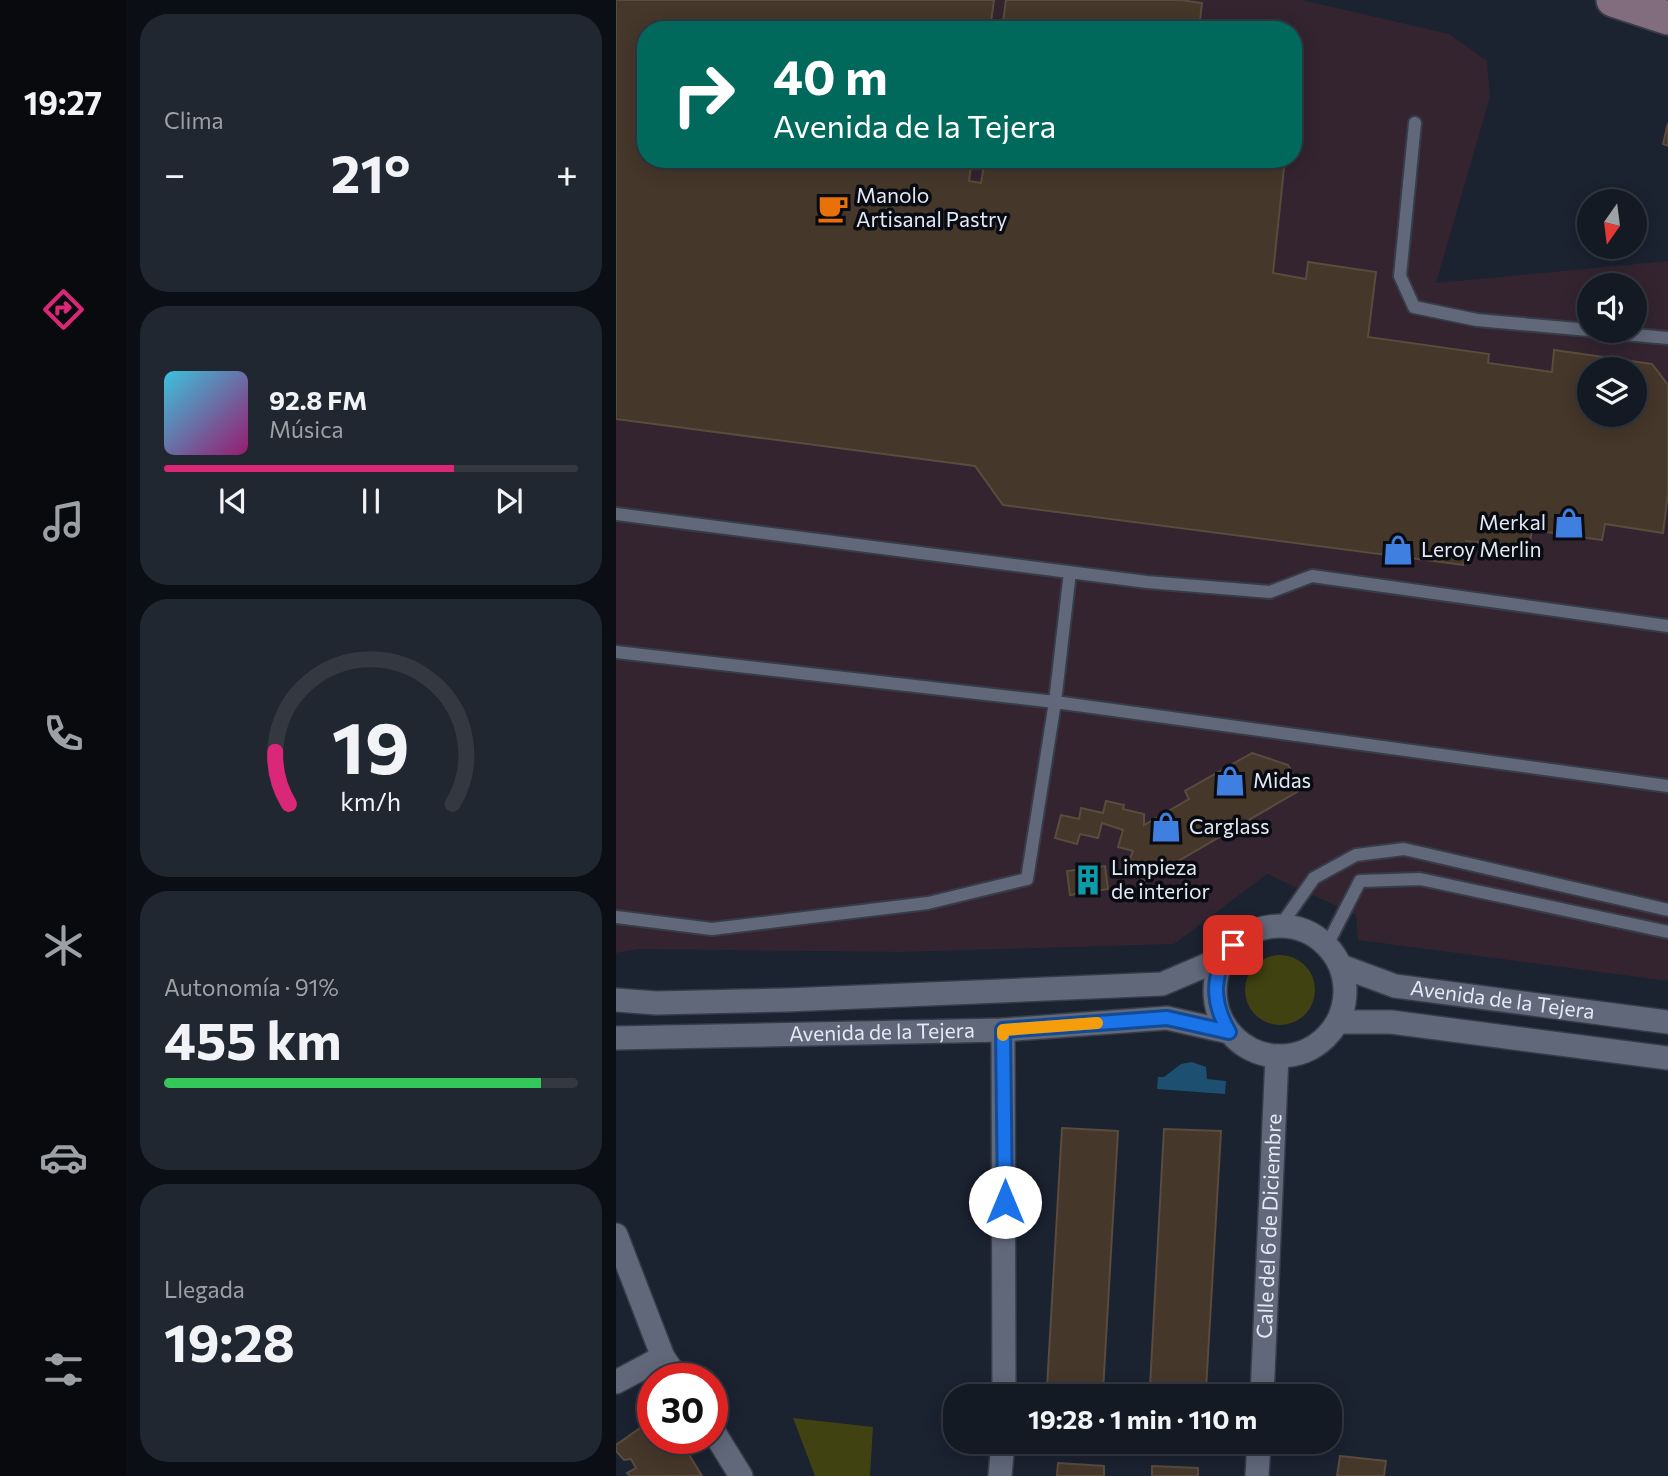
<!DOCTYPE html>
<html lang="es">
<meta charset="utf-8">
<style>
:root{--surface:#141a24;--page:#212731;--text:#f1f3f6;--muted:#9da1a6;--line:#333841;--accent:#db2777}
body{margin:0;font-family:Commissioner,sans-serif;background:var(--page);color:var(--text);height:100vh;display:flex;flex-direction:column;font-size:26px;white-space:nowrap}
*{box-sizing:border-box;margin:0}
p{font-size:23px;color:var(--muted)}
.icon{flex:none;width:38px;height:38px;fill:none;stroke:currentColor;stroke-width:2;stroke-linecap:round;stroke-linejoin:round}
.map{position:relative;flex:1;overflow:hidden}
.sheet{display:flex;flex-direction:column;gap:14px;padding:14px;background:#0b0e14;width:490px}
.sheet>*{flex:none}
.top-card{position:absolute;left:21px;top:21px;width:665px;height:147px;border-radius:28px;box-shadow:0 4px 18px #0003,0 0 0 2px var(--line);background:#00695c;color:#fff;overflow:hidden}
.needle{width:46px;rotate:194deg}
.controls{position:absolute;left:961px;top:189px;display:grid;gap:14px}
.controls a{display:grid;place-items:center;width:70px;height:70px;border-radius:50%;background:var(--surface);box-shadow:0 4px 18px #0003,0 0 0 2px var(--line);font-size:35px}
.speed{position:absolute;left:21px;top:1363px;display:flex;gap:14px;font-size:35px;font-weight:700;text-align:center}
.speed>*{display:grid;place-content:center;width:91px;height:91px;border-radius:50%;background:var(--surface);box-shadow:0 4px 18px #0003,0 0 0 2px var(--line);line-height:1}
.speed .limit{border:10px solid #d22;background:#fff;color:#111}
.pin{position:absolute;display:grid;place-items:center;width:60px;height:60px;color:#fff;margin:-30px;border-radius:14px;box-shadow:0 4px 10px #0006}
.me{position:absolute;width:77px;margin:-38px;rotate:0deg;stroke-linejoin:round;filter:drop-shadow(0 0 5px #0008)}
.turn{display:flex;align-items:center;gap:24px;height:147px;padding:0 21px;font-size:32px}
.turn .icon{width:91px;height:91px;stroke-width:2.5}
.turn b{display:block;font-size:49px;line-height:60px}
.big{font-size:52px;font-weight:700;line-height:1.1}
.sheet .tile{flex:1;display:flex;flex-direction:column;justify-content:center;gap:10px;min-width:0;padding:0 24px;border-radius:28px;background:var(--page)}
.sheet .dial{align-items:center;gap:0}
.dial svg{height:182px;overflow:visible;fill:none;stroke:var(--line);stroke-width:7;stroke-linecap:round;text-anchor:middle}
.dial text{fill:var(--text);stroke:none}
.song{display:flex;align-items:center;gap:21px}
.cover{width:84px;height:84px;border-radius:10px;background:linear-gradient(135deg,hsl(190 70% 55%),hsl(320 70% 35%))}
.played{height:7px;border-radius:4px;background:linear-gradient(90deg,var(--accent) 70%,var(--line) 70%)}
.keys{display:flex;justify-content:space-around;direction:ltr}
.heat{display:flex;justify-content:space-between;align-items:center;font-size:38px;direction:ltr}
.charge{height:10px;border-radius:5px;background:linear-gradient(90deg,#34c759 91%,var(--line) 0)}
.trip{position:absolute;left:327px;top:1384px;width:399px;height:70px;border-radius:28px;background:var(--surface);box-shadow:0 4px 18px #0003,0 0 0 2px var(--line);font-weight:700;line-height:70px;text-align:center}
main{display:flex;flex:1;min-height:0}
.tab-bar{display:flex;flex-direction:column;width:126px;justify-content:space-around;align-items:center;background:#080a0e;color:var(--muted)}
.tab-bar .icon{width:49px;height:49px}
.tab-bar .active{color:var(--accent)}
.tab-bar b{font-size:32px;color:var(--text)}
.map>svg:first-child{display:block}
</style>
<main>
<nav class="tab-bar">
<b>19:27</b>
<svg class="icon active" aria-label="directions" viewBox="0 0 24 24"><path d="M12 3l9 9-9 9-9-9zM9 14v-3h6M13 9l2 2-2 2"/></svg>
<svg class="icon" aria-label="music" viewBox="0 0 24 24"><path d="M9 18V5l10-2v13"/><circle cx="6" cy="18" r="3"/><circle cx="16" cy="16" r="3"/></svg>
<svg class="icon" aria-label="phone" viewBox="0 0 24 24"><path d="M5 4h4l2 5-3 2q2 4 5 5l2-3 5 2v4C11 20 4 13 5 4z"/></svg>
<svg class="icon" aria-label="climate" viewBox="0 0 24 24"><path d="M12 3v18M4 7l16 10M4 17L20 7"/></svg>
<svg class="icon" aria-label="car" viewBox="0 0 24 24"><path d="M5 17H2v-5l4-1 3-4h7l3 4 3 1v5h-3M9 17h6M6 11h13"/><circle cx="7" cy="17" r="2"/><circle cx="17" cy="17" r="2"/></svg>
<svg class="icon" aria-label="filters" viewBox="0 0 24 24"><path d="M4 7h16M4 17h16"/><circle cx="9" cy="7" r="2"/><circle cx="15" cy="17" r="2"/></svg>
</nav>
<section class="sheet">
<div class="tile"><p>Clima</p>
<div class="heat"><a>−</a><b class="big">21°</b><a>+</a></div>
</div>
<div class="tile">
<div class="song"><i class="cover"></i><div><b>92.8 FM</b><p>Música</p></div></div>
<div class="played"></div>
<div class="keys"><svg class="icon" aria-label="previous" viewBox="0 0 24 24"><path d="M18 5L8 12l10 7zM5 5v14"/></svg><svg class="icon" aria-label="pause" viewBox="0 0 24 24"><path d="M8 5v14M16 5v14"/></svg><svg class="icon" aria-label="next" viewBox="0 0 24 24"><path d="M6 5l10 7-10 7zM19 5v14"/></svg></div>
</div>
<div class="tile dial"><svg viewBox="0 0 100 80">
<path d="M14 69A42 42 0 1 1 86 69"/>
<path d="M14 69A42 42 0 0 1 8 46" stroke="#db2777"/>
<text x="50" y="56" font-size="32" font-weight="700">19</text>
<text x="50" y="72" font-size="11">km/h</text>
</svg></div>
<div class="tile"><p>Autonomía · 91%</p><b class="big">455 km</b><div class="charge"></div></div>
<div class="tile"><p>Llegada</p><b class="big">19:28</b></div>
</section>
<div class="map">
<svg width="1052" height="1476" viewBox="0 0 1052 1476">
<rect width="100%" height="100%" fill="#1b2230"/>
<!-- commercial -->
<path fill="#33242f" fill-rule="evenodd" d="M0,0h686l147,34 38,27 3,36 -54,186 232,-22v720l-310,-41 -2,-25 -89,-41 -93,70 -272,8 -264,-3 -22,4zM30,30h647v129h-647zM973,285h45v46h-45zM973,369h45v46h-45z"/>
<!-- green -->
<path fill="#404212" d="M629 990a35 35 0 1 1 70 0a35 35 0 1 1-70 0Z
M177,1418l80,9 -3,49h-55z"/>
<!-- water -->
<path fill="#1d4f71" d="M576,1062l14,5 1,12 19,2 -1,13 -68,-5 1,-12h6l17,-13z"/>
<!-- building -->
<path fill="#45372a" stroke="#594b3d" stroke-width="2" fill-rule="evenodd" d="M0,0h378l-4,30h-344v129h326l-3,22 12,2 4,-24h300l-12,114 33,6 2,-17 68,10 -8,65 121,17 -1,9 64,9 2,-22 98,14 16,21v108l-5,40 -58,-9 -3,16 -70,-10 -3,18 -63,-7 -3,24 -460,-60 -28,-39 -359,-47zM973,369h45v46h-45z
M390,0h175l21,3 -3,27h-197z
M1052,123v23l-5,-2z
M636,753l36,12 14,24 -158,92 -14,-22 3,-8 -15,-4 5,-17 -21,-7 -4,15 -18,-4 -3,10 -22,-6 6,-23 18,4 2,-11 22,5 3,-12 18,4 -1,4 21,5v11l45,-26 -4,-8z
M489,866l3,23 -38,6 -3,-24z
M446,1128l56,3 -15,260 -56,-4z
M548,1129l57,2 -15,259 -56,-3z
M37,1419v19h26l23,38h-72l-3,-3 9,-5 -5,-9 -7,1 -8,-9v-6z
M724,1456l46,5 -2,15h-47z
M442,1463l46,3v10h-47z
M536,1466l46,2v8h-46z"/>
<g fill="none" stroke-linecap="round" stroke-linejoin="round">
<!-- service casing -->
<g stroke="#373c48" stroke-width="16">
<path id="service" d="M799,123l-15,153 14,31 63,13 112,10
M976,331l76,7
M0,514l531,68 123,10 42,-16 356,50
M0,652l439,50 613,84
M0,917l96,12 216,-26 99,-24 28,-177 15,-130
M665,925l33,-47 42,-23 48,-6 264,61
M711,945l33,-64 60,-2 248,53"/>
</g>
<!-- minor casing -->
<g stroke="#373c48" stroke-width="26">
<g id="minor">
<circle cx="664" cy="991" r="65"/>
<path id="s1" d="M725,966l54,20 273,36"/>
<path d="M0,1000l40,3 131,-3 375,-16 61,-26"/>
<path d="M722,1022h53l277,36"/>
<path d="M387,1030l1,366"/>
<path id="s2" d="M0,1038l387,-8 164,-12 62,14"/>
<path d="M0,1235l47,122 15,22"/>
<path d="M0,1382l47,-25"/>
<path id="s3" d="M646,1396l15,-340"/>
<path d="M96,1429l29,47"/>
<path d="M384,1476l3,-34"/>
<path d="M641,1476l2,-34"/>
</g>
</g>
<!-- secondary casing -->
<g stroke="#373c48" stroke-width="37">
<path id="secondary" d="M997,0l55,18"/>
</g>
<!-- service -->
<use href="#service" stroke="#60687a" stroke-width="12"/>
<!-- minor -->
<use href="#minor" stroke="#60687a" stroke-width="23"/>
<!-- secondary -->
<use href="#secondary" stroke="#826d7e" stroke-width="33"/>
</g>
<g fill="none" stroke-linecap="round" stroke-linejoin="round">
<!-- route casing -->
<g stroke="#114b97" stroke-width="18">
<path id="route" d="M389,1202l-2,-172 164,-12 62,14c-18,-31 -18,-59 4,-87"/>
</g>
<!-- route -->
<use href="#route" stroke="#1a73e8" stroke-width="12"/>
<!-- slow -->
<path stroke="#f59e0b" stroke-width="12" d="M387,1035v-5l94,-7"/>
</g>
<!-- icons -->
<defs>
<g id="cafe-bare" transform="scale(2.415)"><path d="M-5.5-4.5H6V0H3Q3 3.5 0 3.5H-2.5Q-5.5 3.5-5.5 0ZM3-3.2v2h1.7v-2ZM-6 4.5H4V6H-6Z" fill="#e8710a" stroke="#090b12" stroke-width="2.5" paint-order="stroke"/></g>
<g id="shop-bare" transform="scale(2.415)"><path d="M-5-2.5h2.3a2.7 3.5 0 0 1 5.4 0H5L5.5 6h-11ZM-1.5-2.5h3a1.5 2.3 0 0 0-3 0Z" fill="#3f7fe0" stroke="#090b12" stroke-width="2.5" paint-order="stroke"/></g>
<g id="building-bare" transform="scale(2.415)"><path d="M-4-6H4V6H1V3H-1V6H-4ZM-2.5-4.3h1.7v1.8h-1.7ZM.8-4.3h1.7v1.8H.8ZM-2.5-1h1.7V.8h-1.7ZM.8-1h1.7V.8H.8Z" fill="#0f9aa8" stroke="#090b12" stroke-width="2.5" paint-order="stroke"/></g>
</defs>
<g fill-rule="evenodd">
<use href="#cafe-bare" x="217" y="208"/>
<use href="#shop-bare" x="953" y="523"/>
<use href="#shop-bare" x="782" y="550"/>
<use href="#shop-bare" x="614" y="781"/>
<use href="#shop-bare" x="550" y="827"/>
<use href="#building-bare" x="472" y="880"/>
</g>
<g text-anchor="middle" stroke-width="7" stroke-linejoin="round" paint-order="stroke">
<!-- poi labels -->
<g font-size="21" fill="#e4e9f3" stroke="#090b12" text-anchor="start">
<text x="240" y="203">Manolo<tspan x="240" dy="24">Artisanal Pastry</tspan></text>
<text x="930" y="530" text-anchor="end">Merkal</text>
<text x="805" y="557">Leroy Merlin</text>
<text x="637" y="788">Midas</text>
<text x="573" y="834">Carglass</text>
<text x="495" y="875">Limpieza<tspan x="495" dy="24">de interior</tspan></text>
</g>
<!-- street labels -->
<g font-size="21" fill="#e4e9f3" stroke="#090b12">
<text dy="7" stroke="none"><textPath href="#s1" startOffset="166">Avenida de la Tejera</textPath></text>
<text dy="7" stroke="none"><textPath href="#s2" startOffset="266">Avenida de la Tejera</textPath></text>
<text dy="7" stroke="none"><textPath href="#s3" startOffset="170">Calle del 6 de Diciembre</textPath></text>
</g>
</g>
</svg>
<div class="controls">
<a><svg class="needle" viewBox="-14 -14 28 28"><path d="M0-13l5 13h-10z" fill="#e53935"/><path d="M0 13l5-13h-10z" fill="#9da1a6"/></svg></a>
<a><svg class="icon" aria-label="sound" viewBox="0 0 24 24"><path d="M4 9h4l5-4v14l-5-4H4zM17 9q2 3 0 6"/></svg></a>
<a><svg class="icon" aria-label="layers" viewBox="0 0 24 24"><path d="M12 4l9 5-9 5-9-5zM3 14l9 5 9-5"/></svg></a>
</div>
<div class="speed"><div class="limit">30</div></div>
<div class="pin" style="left:617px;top:945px;background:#d93025"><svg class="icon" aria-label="arrive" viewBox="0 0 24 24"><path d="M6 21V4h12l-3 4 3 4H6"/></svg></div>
<svg class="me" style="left:389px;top:1202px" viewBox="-20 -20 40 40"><circle r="19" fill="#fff"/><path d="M0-13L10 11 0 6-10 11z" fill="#1a73e8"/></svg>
<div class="trip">19:28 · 1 min · 110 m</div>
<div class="top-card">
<div class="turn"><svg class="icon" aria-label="right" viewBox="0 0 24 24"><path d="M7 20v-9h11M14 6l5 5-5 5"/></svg><div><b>40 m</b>Avenida de la Tejera</div></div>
</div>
</div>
</main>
